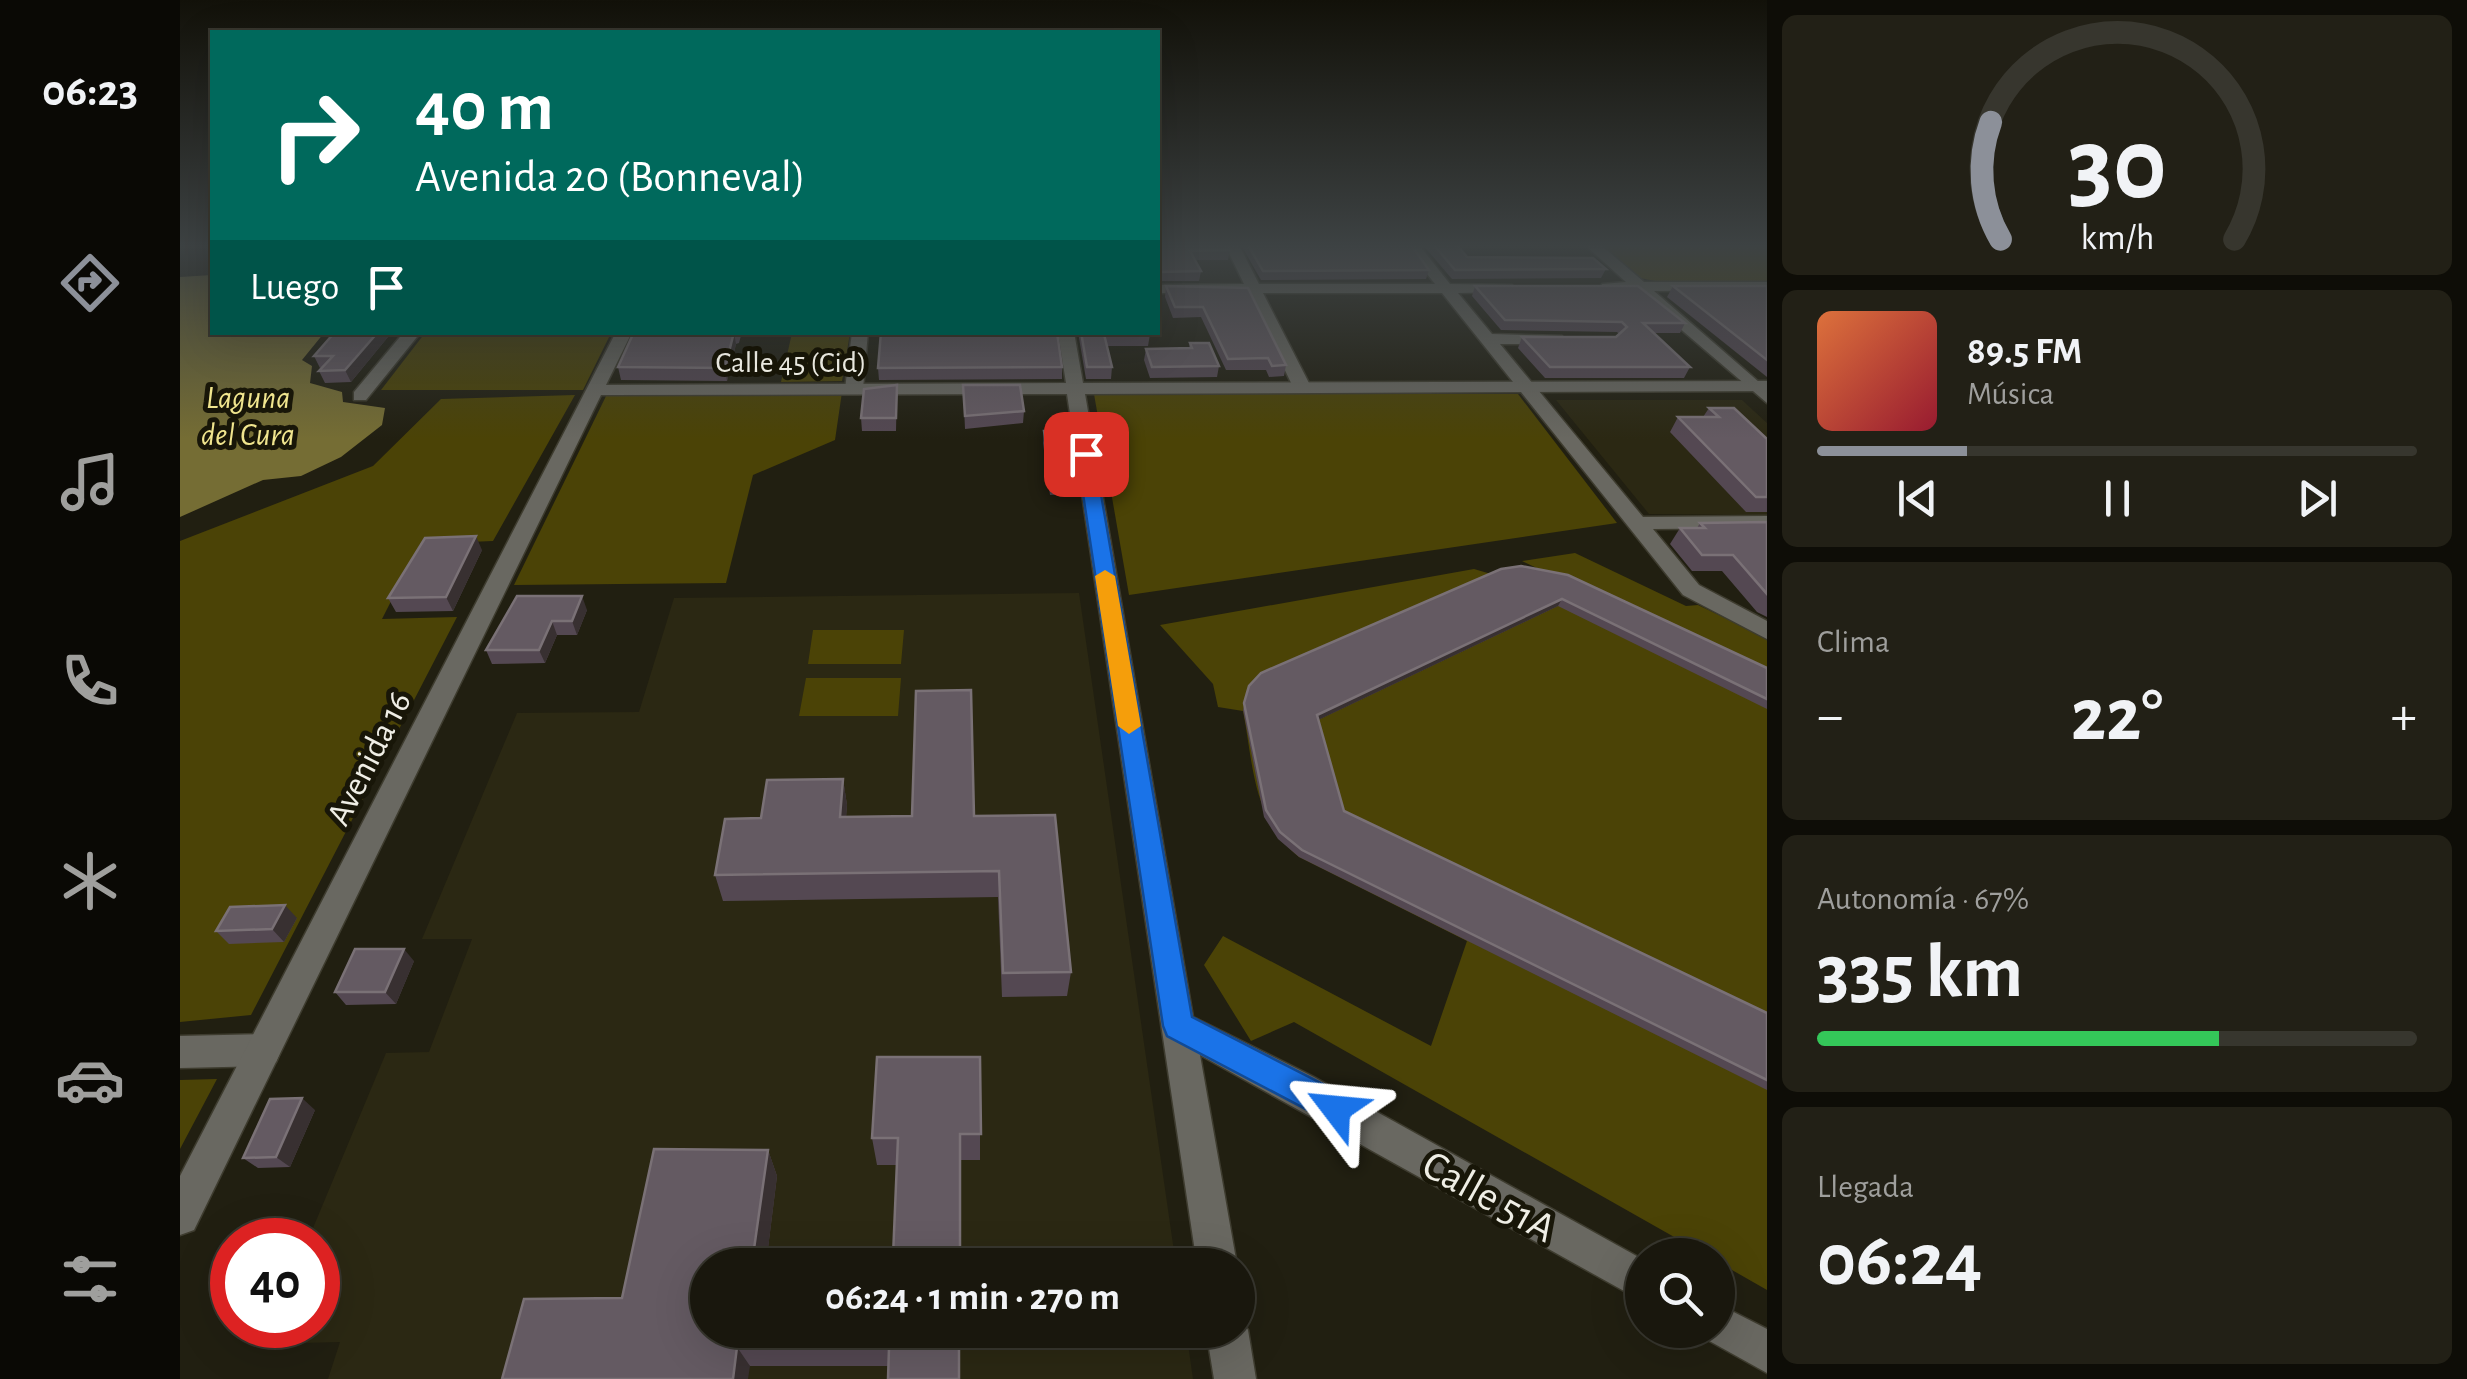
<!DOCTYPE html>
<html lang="es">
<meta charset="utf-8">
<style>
:root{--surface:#19170d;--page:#222016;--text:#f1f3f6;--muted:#9f9f9d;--line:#37362e;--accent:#8c9099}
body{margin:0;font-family:"Alegreya Sans",sans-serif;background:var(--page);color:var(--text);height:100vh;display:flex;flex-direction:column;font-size:38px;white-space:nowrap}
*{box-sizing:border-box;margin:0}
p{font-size:32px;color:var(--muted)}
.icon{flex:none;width:55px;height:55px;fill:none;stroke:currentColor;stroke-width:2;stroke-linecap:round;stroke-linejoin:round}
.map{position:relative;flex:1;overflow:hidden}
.panel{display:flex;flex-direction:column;gap:15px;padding:15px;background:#0e0d07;width:700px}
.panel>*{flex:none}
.hud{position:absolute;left:30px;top:30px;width:950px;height:305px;border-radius:0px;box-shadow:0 10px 40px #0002,0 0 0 2px var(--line);background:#00695c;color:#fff;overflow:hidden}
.fabs{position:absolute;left:1445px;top:1238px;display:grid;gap:20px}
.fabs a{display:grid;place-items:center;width:110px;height:110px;border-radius:50%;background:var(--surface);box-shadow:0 10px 40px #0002,0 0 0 2px var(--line);font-size:50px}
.speed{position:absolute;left:30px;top:1218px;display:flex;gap:20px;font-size:50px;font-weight:700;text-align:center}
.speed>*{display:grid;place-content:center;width:130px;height:130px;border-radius:50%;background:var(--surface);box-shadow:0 10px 40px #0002,0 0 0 2px var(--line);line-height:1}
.speed .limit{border:15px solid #d22;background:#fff;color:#111}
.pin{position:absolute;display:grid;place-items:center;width:85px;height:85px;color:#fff;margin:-42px;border-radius:20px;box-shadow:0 5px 15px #0006}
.me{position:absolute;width:110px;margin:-55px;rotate:299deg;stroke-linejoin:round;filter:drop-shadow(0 0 8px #0008)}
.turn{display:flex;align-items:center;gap:35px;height:210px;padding:0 40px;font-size:45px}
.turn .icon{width:130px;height:130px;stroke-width:2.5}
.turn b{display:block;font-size:70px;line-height:85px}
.then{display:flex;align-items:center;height:95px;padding:0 40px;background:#0003;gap:20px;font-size:38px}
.big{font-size:75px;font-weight:600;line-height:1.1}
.panel .tile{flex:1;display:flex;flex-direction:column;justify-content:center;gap:15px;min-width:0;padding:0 35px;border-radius:15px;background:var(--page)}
.panel .dial{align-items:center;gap:0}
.dial svg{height:260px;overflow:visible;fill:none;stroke:var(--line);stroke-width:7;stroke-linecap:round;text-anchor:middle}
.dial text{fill:var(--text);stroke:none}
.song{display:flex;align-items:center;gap:30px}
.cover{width:120px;height:120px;border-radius:15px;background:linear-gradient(135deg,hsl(20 70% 55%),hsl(350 70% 35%))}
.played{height:10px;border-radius:5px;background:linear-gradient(90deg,var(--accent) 25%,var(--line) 25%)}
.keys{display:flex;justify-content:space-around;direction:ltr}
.heat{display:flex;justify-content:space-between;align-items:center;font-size:55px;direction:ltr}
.charge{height:15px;border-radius:8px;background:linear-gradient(90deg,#34c759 67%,var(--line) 0)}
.trip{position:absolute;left:510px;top:1248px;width:565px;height:100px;border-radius:50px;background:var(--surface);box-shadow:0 10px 40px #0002,0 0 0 2px var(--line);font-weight:600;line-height:100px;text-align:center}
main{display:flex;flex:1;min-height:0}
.dock{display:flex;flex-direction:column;width:180px;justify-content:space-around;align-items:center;background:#0a0905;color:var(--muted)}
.dock .icon{width:70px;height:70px}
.dock .selected{color:var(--accent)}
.dock b{font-size:45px;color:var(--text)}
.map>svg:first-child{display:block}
</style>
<main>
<nav class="dock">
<b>06:23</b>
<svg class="icon selected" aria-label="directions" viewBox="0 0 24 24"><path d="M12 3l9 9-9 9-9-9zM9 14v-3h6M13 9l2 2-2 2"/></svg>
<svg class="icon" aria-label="music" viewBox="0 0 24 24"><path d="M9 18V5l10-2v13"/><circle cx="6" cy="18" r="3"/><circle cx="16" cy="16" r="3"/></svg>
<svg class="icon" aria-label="phone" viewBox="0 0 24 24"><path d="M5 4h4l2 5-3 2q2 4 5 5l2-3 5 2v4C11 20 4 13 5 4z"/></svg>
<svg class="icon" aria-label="climate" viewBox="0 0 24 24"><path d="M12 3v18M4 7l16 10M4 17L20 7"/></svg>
<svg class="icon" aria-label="car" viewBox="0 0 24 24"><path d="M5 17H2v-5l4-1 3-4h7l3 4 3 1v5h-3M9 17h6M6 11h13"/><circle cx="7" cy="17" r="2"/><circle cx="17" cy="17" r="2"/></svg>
<svg class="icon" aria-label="filters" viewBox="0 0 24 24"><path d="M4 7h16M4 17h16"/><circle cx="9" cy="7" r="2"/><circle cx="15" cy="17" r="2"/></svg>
</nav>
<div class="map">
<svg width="1587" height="1379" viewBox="0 0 1587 1379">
<rect width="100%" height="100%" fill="#211f11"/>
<!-- built -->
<path fill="#2b2813" d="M1376,400h186l25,23v92l-118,-1z
M899,593l97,672h-468v65h478l7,49h-865l12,-37 -75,2 8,-19h45v-85h-10l78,-187 43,-1 43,-113h-50l95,-226 122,-1 35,-114z"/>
<!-- green -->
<path fill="#4b4306" d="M1418,245h169v37h-107l-25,-5z
M245,333l1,-1 185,1 -28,57h-202z
M612,333h58l-8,48 -61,1z
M662,392l-7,48 -82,35 -27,108 -212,2 93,-191z
M914,394h424l99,129 -488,72z
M395,395l-82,146 -73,3 -38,75 75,-2 -206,398 -71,7v-481l193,-75 68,-67z
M1395,553l111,53 12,-1 69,33v652l-49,-28v-7h-12l-412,-233 -43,19 -47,-76 19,-29 208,110 36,-105 -168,-84c-47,-40 -45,-89 -56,-146l-25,-4 -5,-23 -53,-59 314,-56 24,7 60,2 -36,-17z
M633,630h91l-3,34h-93z
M626,678h95l-3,38h-99z
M37,1079l-37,70v-69z"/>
<!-- water -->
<path fill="#756d34" d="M32,275v57l112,1 -22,27 10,6 -2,17 32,9 1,10 42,6 -3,17 -41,32 -40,19 -38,4 -83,37v-240z"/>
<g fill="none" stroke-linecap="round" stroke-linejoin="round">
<!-- minor casing -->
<g stroke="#3e3c2f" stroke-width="3">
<path id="minor" d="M1045,245h14l20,39h176l-31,-39h15l31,39 62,1 2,3 -7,4 -49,1 34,41 70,2 2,3 -8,5h-56l143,173 124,-1v12l-114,1 46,56 68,36v18l-84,-44 -241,-302h-179l48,94 -9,5 -9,-5 -45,-94h-90v-8l86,-1z
M1405,245h16l43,37h123v8l-113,1 113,98v14l-131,-112 -34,-1v-6l24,-2z
M224,332h17l-55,68h-12v-8z
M672,332h16l-5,57 -9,5 -9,-5z
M84,1034l12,4 5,12 -5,12 -12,4 -84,2v-32z"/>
</g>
<!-- tertiary casing -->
<g stroke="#3e3c2f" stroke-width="3">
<path id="tertiary" d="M436,332h16l-26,53 460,-2 -8,-51h16l9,51 684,-2v10l-682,3 108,623 121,60 328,182v42l-442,-246 37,210h-40l-130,-871 -466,1 -407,835 -14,5v-59z
M1538,1304l49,25v44l-63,-35 -4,-8h18z
M1058,1314l10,16 8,49h-42l-8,-49h32z"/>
</g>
<!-- minor -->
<use href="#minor" fill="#696861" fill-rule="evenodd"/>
<!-- tertiary -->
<use href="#tertiary" fill="#696861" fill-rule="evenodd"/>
</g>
<!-- wall -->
<path fill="#544852" d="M978,245l72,5 -2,10h-33l6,11 -2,10h-40z
M1061,245h170l18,25 -3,9 -165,1z
M1243,245h34l10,12 139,12 -5,9 -149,1z
M986,286l82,2 38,77 -2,11 -15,1 -3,-7h-40l-25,-53 -28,1 -8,-21z
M1295,286l210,37 -5,10h-26l36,34 -6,11h-139l-27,-30 4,-11h94l3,-3 -2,-2 -116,-2 -29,-34z
M1493,286h94v91l-100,-80z
M147,332h65l-41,50 -26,1 -6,-12 3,-4 -2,1 -6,-12 16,-18z
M454,332h108l-3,11 -3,1 -9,37 -106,-1 -3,-13z
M898,332h71l1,2 -2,12h-41l5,21 -1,12h-25z
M1010,343l29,23 -2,11 -67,1 -6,-18 2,-11 43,-1z
M882,367v12l-183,1 -1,-12z
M717,385l-1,46h-34l-1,-13z
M783,385l61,26 -1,12 -58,6z
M1529,408l58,31v73h-21l-76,-80 8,-15h25z
M864,431l35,51 -1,12 -28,1 -7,-52z
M1587,522v95l-10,-5 -35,-41h-30l-22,-27 10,-16h17l3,-5z
M302,550l-29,61 -57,1 -8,-14z
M1341,566l246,102v41l-209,-103 -240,114 26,91 423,202v77l-468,-233 -21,-18 -14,-22 -21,-107 6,-24z
M337,596l70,14 -10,25h-20l-12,28 -53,1 -6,-14z
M663,779l4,26 -1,12 128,-1 97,156 -4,24 -65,1 -4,-100 -275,4 -8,-26 46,-57z
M117,918l-13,24 -55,2 -13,-13z
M234,961l-18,43 -50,1 -11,-13z
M800,1057v103h-19l-1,105h-252l252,65 -72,36h-138l-128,-68 146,-148 9,26 -10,80h126l4,-91h-20l-5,-27z
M135,1110l-25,57 -32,1 -15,-10z"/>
<!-- shaded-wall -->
<path fill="#383031" d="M198,332h14l-41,50 -6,-12z
M554,332l2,12 -9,37 -2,-13z
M296,536l6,14 -29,61 -7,-14z
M402,596l5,14 -10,25 -5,-14z
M1382,599l-4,7 -244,116 3,-7z
M372,621l5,14 -12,28 -6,-13z
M663,779l4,26 -3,38 -4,-26z
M105,905l12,13 -13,24 -12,-13z
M224,949l10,12 -18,43 -11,-12z
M122,1098l13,12 -25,57 -14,-10z
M588,1150l9,26 -11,89 -13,-9z
M557,1347l13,19 -2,13h-15z"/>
<!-- building -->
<path fill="#645a62" stroke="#7a7176" stroke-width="2.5" d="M978,245h70l2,5 -40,1 11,20 -41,1 -2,-6z
M1068,245h163l18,25 -166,1z
M1254,245h23l10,12 126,1 13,11 -151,1z
M986,286l82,2 38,77 -14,1 -4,-8 -40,1 -25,-52h-28z
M1295,286h163l47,37h-42l47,44h-140l-28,-30h94l11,-10 -5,-5 -117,-2z
M1493,286h94v74z
M155,332h43l-33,38 -26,1 14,-15h-19z
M454,332h100l-9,36 -107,-1z
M701,332h176l5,35 -184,1z
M901,332h68l1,2h-46l8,33h-25z
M1010,343h19l10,23 -67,1 -6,-18 46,-1z
M717,385l-1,33h-35l3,-29z
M783,385h57l4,26 -59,5z
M1529,408h25l33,31v58h-11l-78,-80h41z
M891,430l8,52 -28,1 -7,-52z
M1587,522v72l-34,-39h-31l-22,-27h25l-5,-5z
M296,536l-30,61 -58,1 37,-60z
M1341,566l47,9 199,93v31l-205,-100 -245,116 27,96 423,202v67l-465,-230 -22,-18 -14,-22 -22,-107 5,-17 12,-13 240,-104z
M337,596h65l-10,25h-20l-13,29h-53z
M791,690l3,126 81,-1 16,157 -68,1 -4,-102 -284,4 10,-56 36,-1 6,-38 76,-1 -3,38 72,-1 4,-125z
M105,905l-13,24 -56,2 14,-24z
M175,949h49l-19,43h-50z
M697,1057h103l1,77h-21v131h-252v65h251v49h-71l1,-31 -152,-1 -4,32h-231l22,-80 98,-1 32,-149 114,1 -15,106h140l5,-118h-26z
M122,1098l-26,59 -33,1 27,-59z"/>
<!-- sky -->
<linearGradient id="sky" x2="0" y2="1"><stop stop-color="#121109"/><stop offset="0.56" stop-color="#3d4243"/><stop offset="1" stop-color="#3d4243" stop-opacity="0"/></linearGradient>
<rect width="1587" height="439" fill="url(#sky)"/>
<!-- route -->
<path fill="#1a73e8" stroke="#114b97" stroke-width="2.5" d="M906,449l8,5 98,563 156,80 4,12 -4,11 -12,5 -169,-89 -4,-10 -86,-572z"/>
<!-- slow -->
<path fill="#f59e0b" d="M925,570l10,6 26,150 -12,8 -11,-8 -23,-150z"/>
<g text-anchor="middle" stroke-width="10" stroke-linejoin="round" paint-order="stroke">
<!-- far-street labels -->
<g font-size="30" fill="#efeee5" stroke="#181608">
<text x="611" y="372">Calle 45 (Cid)</text>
</g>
<!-- far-water labels -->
<g font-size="32" font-style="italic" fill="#f0e58e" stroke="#181608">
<text x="68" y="408">Laguna<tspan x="68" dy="37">del Cura</tspan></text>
</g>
<!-- street labels -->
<g font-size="35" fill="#efeee5" stroke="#181608">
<text transform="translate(188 758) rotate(-63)" y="12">Avenida 16</text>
</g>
<!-- near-street labels -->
<g font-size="42" fill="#efeee5" stroke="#181608">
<text transform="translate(1310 1195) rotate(29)" y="15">Calle 51A</text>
</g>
</g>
</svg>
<div class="fabs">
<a><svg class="icon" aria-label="search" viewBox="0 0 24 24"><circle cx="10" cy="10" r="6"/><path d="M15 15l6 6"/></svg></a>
</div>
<div class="speed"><div class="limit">40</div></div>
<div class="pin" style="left:906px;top:454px;background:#d93025"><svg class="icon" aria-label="arrive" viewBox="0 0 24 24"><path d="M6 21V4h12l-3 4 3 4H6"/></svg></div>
<svg class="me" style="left:1156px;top:1109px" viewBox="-20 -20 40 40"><path d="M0-17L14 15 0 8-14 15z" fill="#1a73e8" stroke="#fff" stroke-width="4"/></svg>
<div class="trip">06:24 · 1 min · 270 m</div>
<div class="hud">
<div class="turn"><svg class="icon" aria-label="right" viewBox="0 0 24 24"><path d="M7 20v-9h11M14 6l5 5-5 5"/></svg><div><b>40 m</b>Avenida 20 (Bonneval)</div></div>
<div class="then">Luego<svg class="icon" aria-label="arrive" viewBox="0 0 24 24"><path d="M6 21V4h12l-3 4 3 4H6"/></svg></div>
</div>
</div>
<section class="panel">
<div class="tile dial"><svg viewBox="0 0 100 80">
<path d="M14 69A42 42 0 1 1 86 69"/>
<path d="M14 69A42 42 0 0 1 11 33" stroke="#8c9099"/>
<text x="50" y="56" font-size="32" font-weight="700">30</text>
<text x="50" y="72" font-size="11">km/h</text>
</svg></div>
<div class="tile">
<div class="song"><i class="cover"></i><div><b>89.5 FM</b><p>Música</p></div></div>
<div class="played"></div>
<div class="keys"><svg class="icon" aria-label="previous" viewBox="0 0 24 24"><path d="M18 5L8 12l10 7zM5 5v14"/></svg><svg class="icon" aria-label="pause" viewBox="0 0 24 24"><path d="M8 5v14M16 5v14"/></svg><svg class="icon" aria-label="next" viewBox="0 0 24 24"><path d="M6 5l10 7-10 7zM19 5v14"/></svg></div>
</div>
<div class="tile"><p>Clima</p>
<div class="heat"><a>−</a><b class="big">22°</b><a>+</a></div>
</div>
<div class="tile"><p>Autonomía · 67%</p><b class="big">335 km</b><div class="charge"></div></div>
<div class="tile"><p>Llegada</p><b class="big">06:24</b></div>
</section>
</main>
